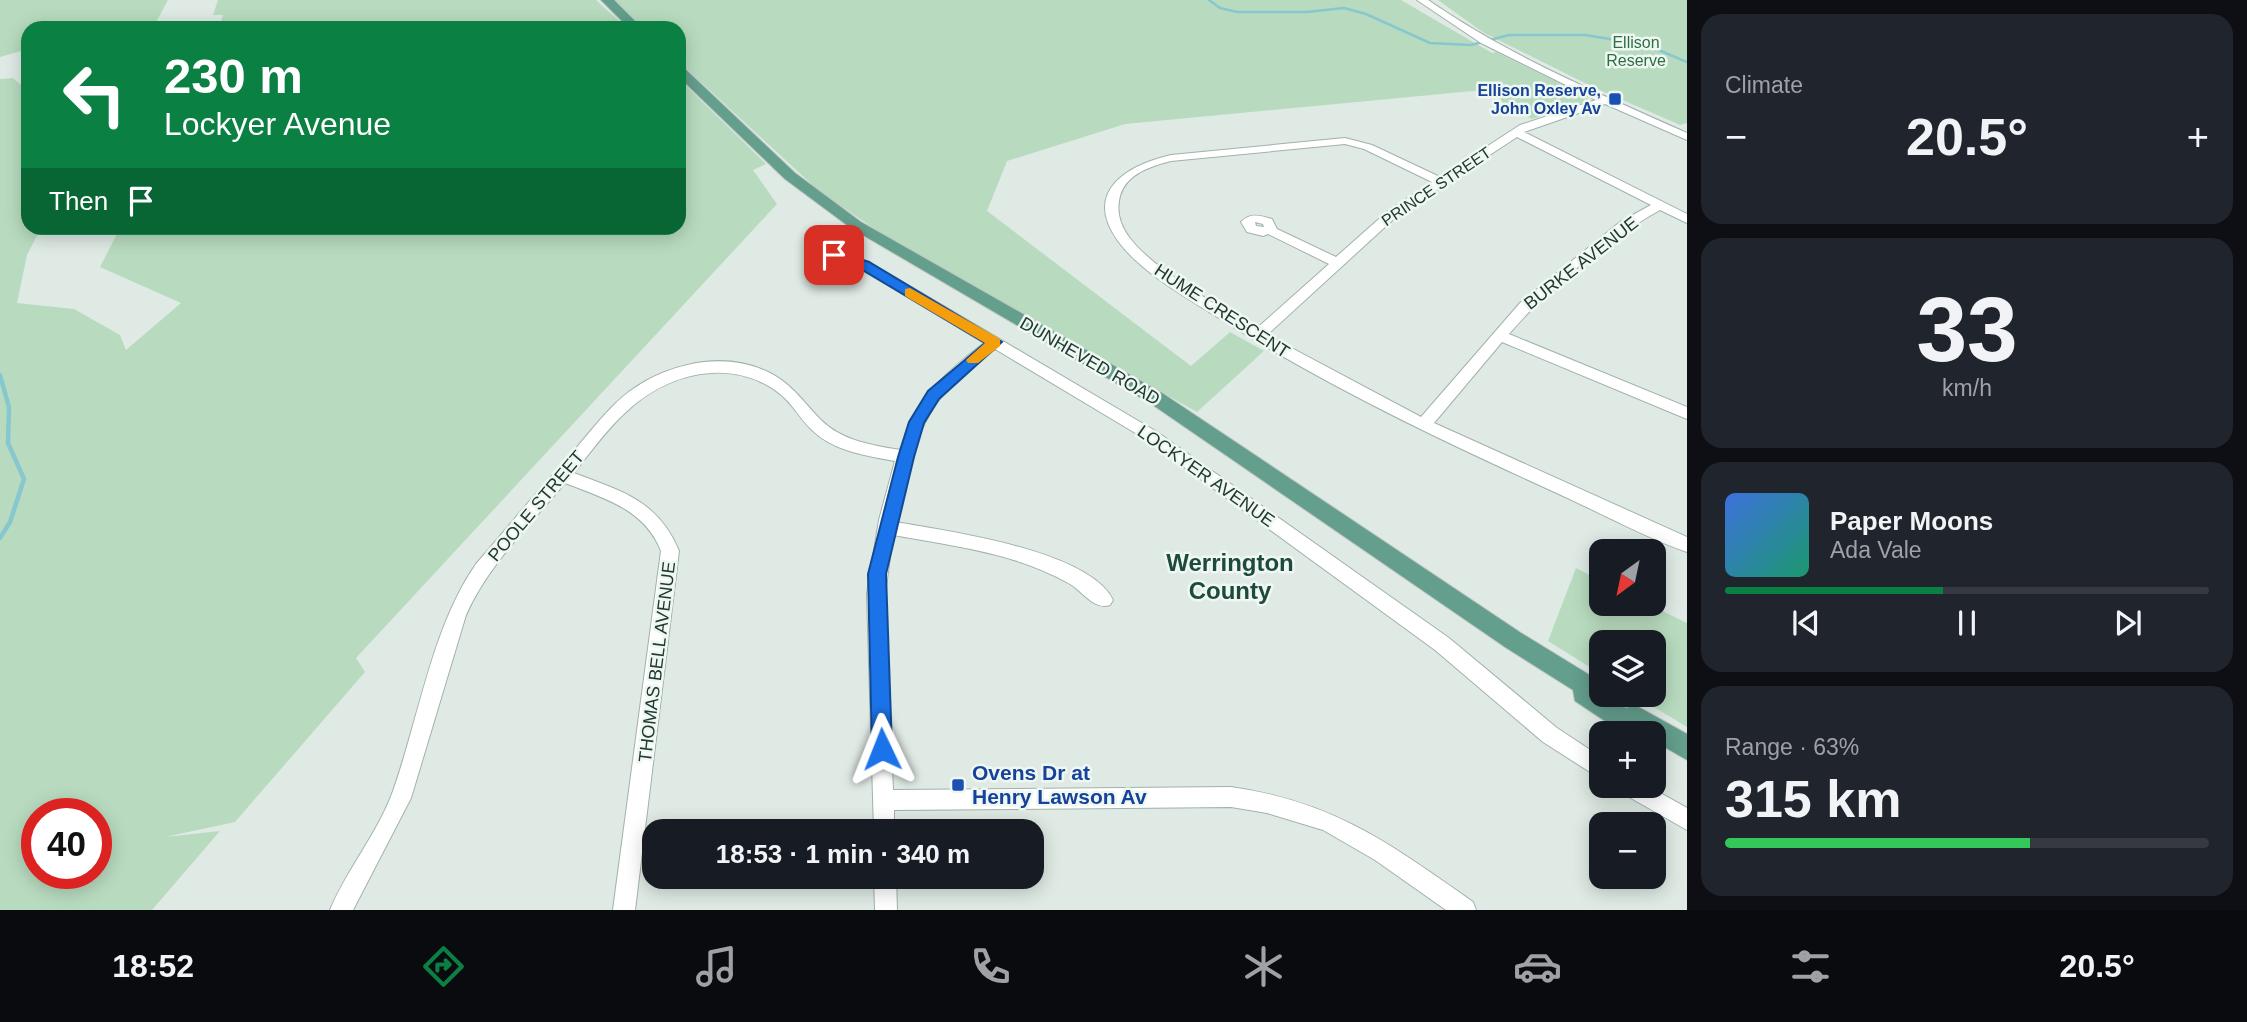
<!DOCTYPE html>
<meta charset="utf-8">
<style>
:root{--surface:#171b24;--page:#20242c;--text:#f1f3f6;--muted:#9ea1a6;--line:#363941;--accent:#0b8043}
body{margin:0;font-family:Helvetica,sans-serif;background:var(--page);color:var(--text);height:100vh;display:flex;flex-direction:column;font-size:26px;white-space:nowrap}
*{box-sizing:border-box;margin:0}
p{font-size:23px;color:var(--muted)}
.icon{flex:none;width:38px;height:38px;fill:none;stroke:currentColor;stroke-width:2;stroke-linecap:round;stroke-linejoin:round}
.map{position:relative;flex:1;overflow:hidden}
.drawer{display:flex;flex-direction:column;gap:14px;padding:14px;background:#0d0f14;width:560px}
.drawer>*{flex:none}
.top-card{position:absolute;left:21px;top:21px;width:665px;height:214px;border-radius:21px;box-shadow:0 4px 18px #0003;background:#0b8043;color:#fff;overflow:hidden}
.needle{width:46px;rotate:213deg}
.tools{position:absolute;left:1589px;top:539px;display:grid;gap:14px}
.tools a{display:grid;place-items:center;width:77px;height:77px;border-radius:14px;background:var(--surface);box-shadow:0 4px 18px #0003;font-size:35px}
.speed{position:absolute;left:21px;top:798px;display:flex;gap:14px;font-size:35px;font-weight:700;text-align:center}
.speed>*{display:grid;place-content:center;width:91px;height:91px;border-radius:50%;background:var(--surface);box-shadow:0 4px 18px #0003;line-height:1}
.speed .limit{border:10px solid #d22;background:#fff;color:#111}
.pin{position:absolute;display:grid;place-items:center;width:60px;height:60px;color:#fff;margin:-30px;border-radius:14px;box-shadow:0 4px 10px #0006}
.me{position:absolute;width:77px;margin:-38px;rotate:358deg;stroke-linejoin:round;filter:drop-shadow(0 0 5px #0008)}
.turn{display:flex;align-items:center;gap:24px;height:147px;padding:0 28px;font-size:32px}
.turn .icon{width:91px;height:91px;stroke-width:2.5}
.turn b{display:block;font-size:49px;line-height:60px}
.then{display:flex;align-items:center;height:66px;padding:0 28px;background:#0003;gap:14px;font-size:26px}
.big{font-size:52px;font-weight:700;line-height:1.1}
.drawer .widget{flex:1;display:flex;flex-direction:column;justify-content:center;gap:10px;min-width:0;padding:0 24px;border-radius:21px;background:var(--page)}
.drawer .dial{align-items:center;gap:0}
.dial b{font-size:91px;line-height:1}
.song{display:flex;align-items:center;gap:21px}
.cover{width:84px;height:84px;border-radius:10px;background:linear-gradient(135deg,hsl(220 70% 55%),hsl(160 70% 35%))}
.played{height:7px;border-radius:4px;background:linear-gradient(90deg,var(--accent) 45%,var(--line) 45%)}
.keys{display:flex;justify-content:space-around;direction:ltr}
.heat{display:flex;justify-content:space-between;align-items:center;font-size:38px;direction:ltr}
.charge{height:10px;border-radius:5px;background:linear-gradient(90deg,#34c759 63%,var(--line) 0)}
.trip{position:absolute;left:642px;top:819px;width:402px;height:70px;border-radius:21px;background:var(--surface);box-shadow:0 4px 18px #0003;font-weight:700;line-height:70px;text-align:center}
.tabs{display:flex;height:112px;justify-content:space-around;align-items:center;background:#090b0e;color:var(--muted)}
.tabs .icon{width:49px;height:49px}
.tabs .current{color:var(--accent)}
.tabs b{font-size:32px;color:var(--text)}
main{display:flex;flex:1;min-height:0}
.map>svg:first-child{display:block}
</style>
<main>
<div class="map">
<svg width="1687" height="910" viewBox="0 0 1687 910">
<rect width="100%" height="100%" fill="#dfeae4"/>
<!-- green -->
<path fill="#b8dbbf" fill-rule="evenodd" d="M0,0h168l-15,28h-125v21l-28,8z
M218,0h378l31,28h-408l4,-13h-10z
M615,0h786l91,53 4,-1 90,44 3,5 -57,18 -28,-14 -10,-16 -369,35 -118,37 -20,50 204,155 39,-34 34,19 -67,61 -303,-170 -75,-51 -140,-129v-34h-36z
M1438,0h249v123l-7,2 -85,-37 -111,-55z
M13,78l15,13v137h13l-14,27 -10,48 57,6 46,26 6,15 55,-47 -81,-36 20,-39h559v-149l87,85 -13,6 24,34 -421,454 9,14 -130,150 -70,15 55,-6 -68,79h-152v-831zM37,814h59v59h-59z
M1576,568l25,13v23h47l39,19v104l-53,-32h20v-53h-53v32l-53,-33z"/>
<g fill="none" stroke-linecap="round" stroke-linejoin="round">
<!-- stream-far1 -->
<path stroke="#87c7ce" stroke-width="2.5" d="M1209,0l11,8 17,4h70l37,-4 22,6 64,29 41,2 38,-10h76l62,10 40,17"/>
<!-- stream -->
<path stroke="#87c7ce" stroke-width="4.5" d="M0,375l9,32 -1,36 16,36 -14,43 -10,16"/>
<!-- minor casing -->
<g stroke="#a2b1ab" stroke-width="2">
<path id="minor" d="M1417,0h11c81,56 170,93 259,133v7l-82,-36 -81,28 163,82v9l-27,-13c-52,29 -112,78 -151,124l178,73v12l-185,-77 -68,81 253,114v15c-43,-15 -84,-38 -126,-57 -119,-54 -237,-110 -347,-180 -31,-19 -75,-45 -96,-74 -36,-50 10,-76 53,-86l174,-17 27,7 68,32 80,-52 76,-25 -115,-57zM1517,137l134,68 -31,17 -100,81 -99,114 -154,-82 130,-119zM1345,144l19,5 68,33 -43,28 -53,47 -59,-28 -5,-10c-12,-3 -21,-7 -31,3l6,10 16,4 5,-2 61,30 -73,65c-34,-21 -105,-61 -127,-92 -9,-12 -13,-26 -9,-41 6,-22 31,-30 51,-35zM1255,222l8,2 1,3 -8,-1z
M817,249l28,5 24,8 288,170 292,206 108,90 44,29v22l-58,-37 -108,-92 -288,-210 -152,-91c-18,15 -38,29 -53,47 -28,34 -37,84 -46,126 50,9 193,28 217,78l-3,5c-15,6 -28,-14 -40,-21 -54,-31 -116,-38 -177,-49l-8,59 8,196 338,-3c104,15 159,57 242,115l3,8h-30l-71,-50 -52,-30 -56,-17 -36,-6 -337,3v21h-20l-7,-237 12,-74 16,-59c-28,-5 -62,-10 -83,-31 -12,-11 -19,-26 -32,-36 -48,-38 -113,-21 -154,18 -20,18 -36,41 -52,61 47,18 84,27 105,78l-44,359h-22l48,-359c-16,-42 -58,-53 -96,-68 -35,42 -77,82 -99,132l-55,183 -58,112h-23c17,-41 48,-77 63,-119 26,-73 39,-164 83,-227 28,-32 55,-66 84,-97 18,-20 34,-42 53,-61 38,-39 106,-59 157,-33 23,12 34,30 51,47 21,21 51,25 79,30 19,-54 40,-73 84,-107l-125,-75 -47,-12 -1,-3z
M1619,786h29l39,22v22l-65,-37z
M874,877h22l1,33h-22z"/>
</g>
<!-- major casing -->
<g stroke="#bcc4c1" stroke-width="2">
<path id="major" d="M601,0h13l28,28h-13z
M679,66l4,1 112,106 66,49 301,171 359,240 80,49v13h12l-2,3 15,10 9,-3 52,29v26l-33,-19v-8h-31l-48,-32 -2,-11 -68,-43 -355,-244 -299,-175 -66,-49 -106,-102z"/>
</g>
<!-- minor -->
<use href="#minor" fill="#fff" fill-rule="evenodd"/>
<!-- major -->
<use href="#major" fill="#649e8d" fill-rule="evenodd"/>
</g>
<!-- route -->
<path fill="#1a73e8" stroke="#114b97" stroke-width="2" d="M834,251l35,11 133,80 -63,57 -15,24 -10,34 -28,117 6,175 -3,7 -7,3 -7,-3 -3,-7 -4,-175 30,-117 11,-35 19,-31 57,-48 -126,-75 -30,-10v-6z"/>
<!-- slow -->
<path fill="#f59e0b" d="M910,288l90,51v7l-22,17h-10l-2,-3 19,-17 -80,-47v-7z"/>
<!-- markers -->
<g fill="#1a4fb4" stroke="#eff7f2" stroke-width="2.5">
<rect x="1608" y="92" width="14" height="14" rx="3.5"/>
<rect x="951" y="778" width="14" height="14" rx="3.5"/>
</g>
<g text-anchor="middle" stroke-width="5" stroke-linejoin="round" paint-order="stroke">
<!-- far-park labels -->
<g font-size="16" fill="#2c6f43" stroke="#eff7f2">
<text x="1636" y="48">Ellison<tspan x="1636" dy="18">Reserve</tspan></text>
</g>
<!-- far-transit labels -->
<g font-size="16" font-weight="bold" fill="#164399" stroke="#eff7f2" text-anchor="end">
<text x="1601" y="96">Ellison Reserve,<tspan x="1601" dy="18">John Oxley Av</tspan></text>
</g>
<!-- far-street labels -->
<g font-size="16" fill="#203931" stroke="#eff7f2">
<text transform="translate(1436 186) rotate(-34)" y="6">PRINCE STREET</text>
</g>
<!-- street labels -->
<g font-size="18" fill="#203931" stroke="#eff7f2">
<text transform="translate(1581 263) rotate(-38)" y="6">BURKE AVENUE</text>
<text transform="translate(1222 311) rotate(33)" y="6">HUME CRESCENT</text>
<text transform="translate(1090 361) rotate(30)" y="6">DUNHEVED ROAD</text>
<text transform="translate(1206 476) rotate(35)" y="6">LOCKYER AVENUE</text>
<text transform="translate(536 506) rotate(-50)" y="6">POOLE STREET</text>
<text transform="translate(657 662) rotate(-83)" y="6">THOMAS BELL AVENUE</text>
</g>
<!-- near-transit labels -->
<g font-size="21" font-weight="bold" fill="#164399" stroke="#eff7f2" text-anchor="start">
<text x="972" y="780">Ovens Dr at<tspan x="972" dy="24">Henry Lawson Av</tspan></text>
</g>
<!-- district labels -->
<g font-size="24" font-weight="bold" fill="#1d4a3d" stroke="#eff7f2">
<text x="1230" y="571">Werrington<tspan x="1230" dy="28">County</tspan></text>
</g>
</g>
</svg>
<div class="tools">
<a><svg class="needle" viewBox="-14 -14 28 28"><path d="M0-13l5 13h-10z" fill="#e53935"/><path d="M0 13l5-13h-10z" fill="#9ea1a6"/></svg></a>
<a><svg class="icon" aria-label="layers" viewBox="0 0 24 24"><path d="M12 4l9 5-9 5-9-5zM3 14l9 5 9-5"/></svg></a>
<a>+</a>
<a>−</a>
</div>
<div class="speed"><div class="limit">40</div></div>
<div class="pin" style="left:834px;top:255px;background:#d93025"><svg class="icon" aria-label="arrive" viewBox="0 0 24 24"><path d="M6 21V4h12l-3 4 3 4H6"/></svg></div>
<svg class="me" style="left:882px;top:749px" viewBox="-20 -20 40 40"><path d="M0-17L14 15 0 8-14 15z" fill="#1a73e8" stroke="#fff" stroke-width="4"/></svg>
<div class="trip">18:53 · 1 min · 340 m</div>
<div class="top-card">
<div class="turn"><svg class="icon" aria-label="left" viewBox="0 0 24 24"><path d="M17 20v-9H6M10 6l-5 5 5 5"/></svg><div><b>230 m</b>Lockyer Avenue</div></div>
<div class="then">Then<svg class="icon" aria-label="arrive" viewBox="0 0 24 24"><path d="M6 21V4h12l-3 4 3 4H6"/></svg></div>
</div>
</div>
<section class="drawer">
<div class="widget"><p>Climate</p>
<div class="heat"><a>−</a><b class="big">20.5°</b><a>+</a></div>
</div>
<div class="widget dial"><b>33</b><p>km/h</p></div>
<div class="widget">
<div class="song"><i class="cover"></i><div><b>Paper Moons</b><p>Ada Vale</p></div></div>
<div class="played"></div>
<div class="keys"><svg class="icon" aria-label="previous" viewBox="0 0 24 24"><path d="M18 5L8 12l10 7zM5 5v14"/></svg><svg class="icon" aria-label="pause" viewBox="0 0 24 24"><path d="M8 5v14M16 5v14"/></svg><svg class="icon" aria-label="next" viewBox="0 0 24 24"><path d="M6 5l10 7-10 7zM19 5v14"/></svg></div>
</div>
<div class="widget"><p>Range · 63%</p><b class="big">315 km</b><div class="charge"></div></div>
</section>
</main>
<nav class="tabs">
<b>18:52</b>
<svg class="icon current" aria-label="directions" viewBox="0 0 24 24"><path d="M12 3l9 9-9 9-9-9zM9 14v-3h6M13 9l2 2-2 2"/></svg>
<svg class="icon" aria-label="music" viewBox="0 0 24 24"><path d="M9 18V5l10-2v13"/><circle cx="6" cy="18" r="3"/><circle cx="16" cy="16" r="3"/></svg>
<svg class="icon" aria-label="phone" viewBox="0 0 24 24"><path d="M5 4h4l2 5-3 2q2 4 5 5l2-3 5 2v4C11 20 4 13 5 4z"/></svg>
<svg class="icon" aria-label="climate" viewBox="0 0 24 24"><path d="M12 3v18M4 7l16 10M4 17L20 7"/></svg>
<svg class="icon" aria-label="car" viewBox="0 0 24 24"><path d="M5 17H2v-5l4-1 3-4h7l3 4 3 1v5h-3M9 17h6M6 11h13"/><circle cx="7" cy="17" r="2"/><circle cx="17" cy="17" r="2"/></svg>
<svg class="icon" aria-label="filters" viewBox="0 0 24 24"><path d="M4 7h16M4 17h16"/><circle cx="9" cy="7" r="2"/><circle cx="15" cy="17" r="2"/></svg>
<b>20.5°</b>
</nav>
